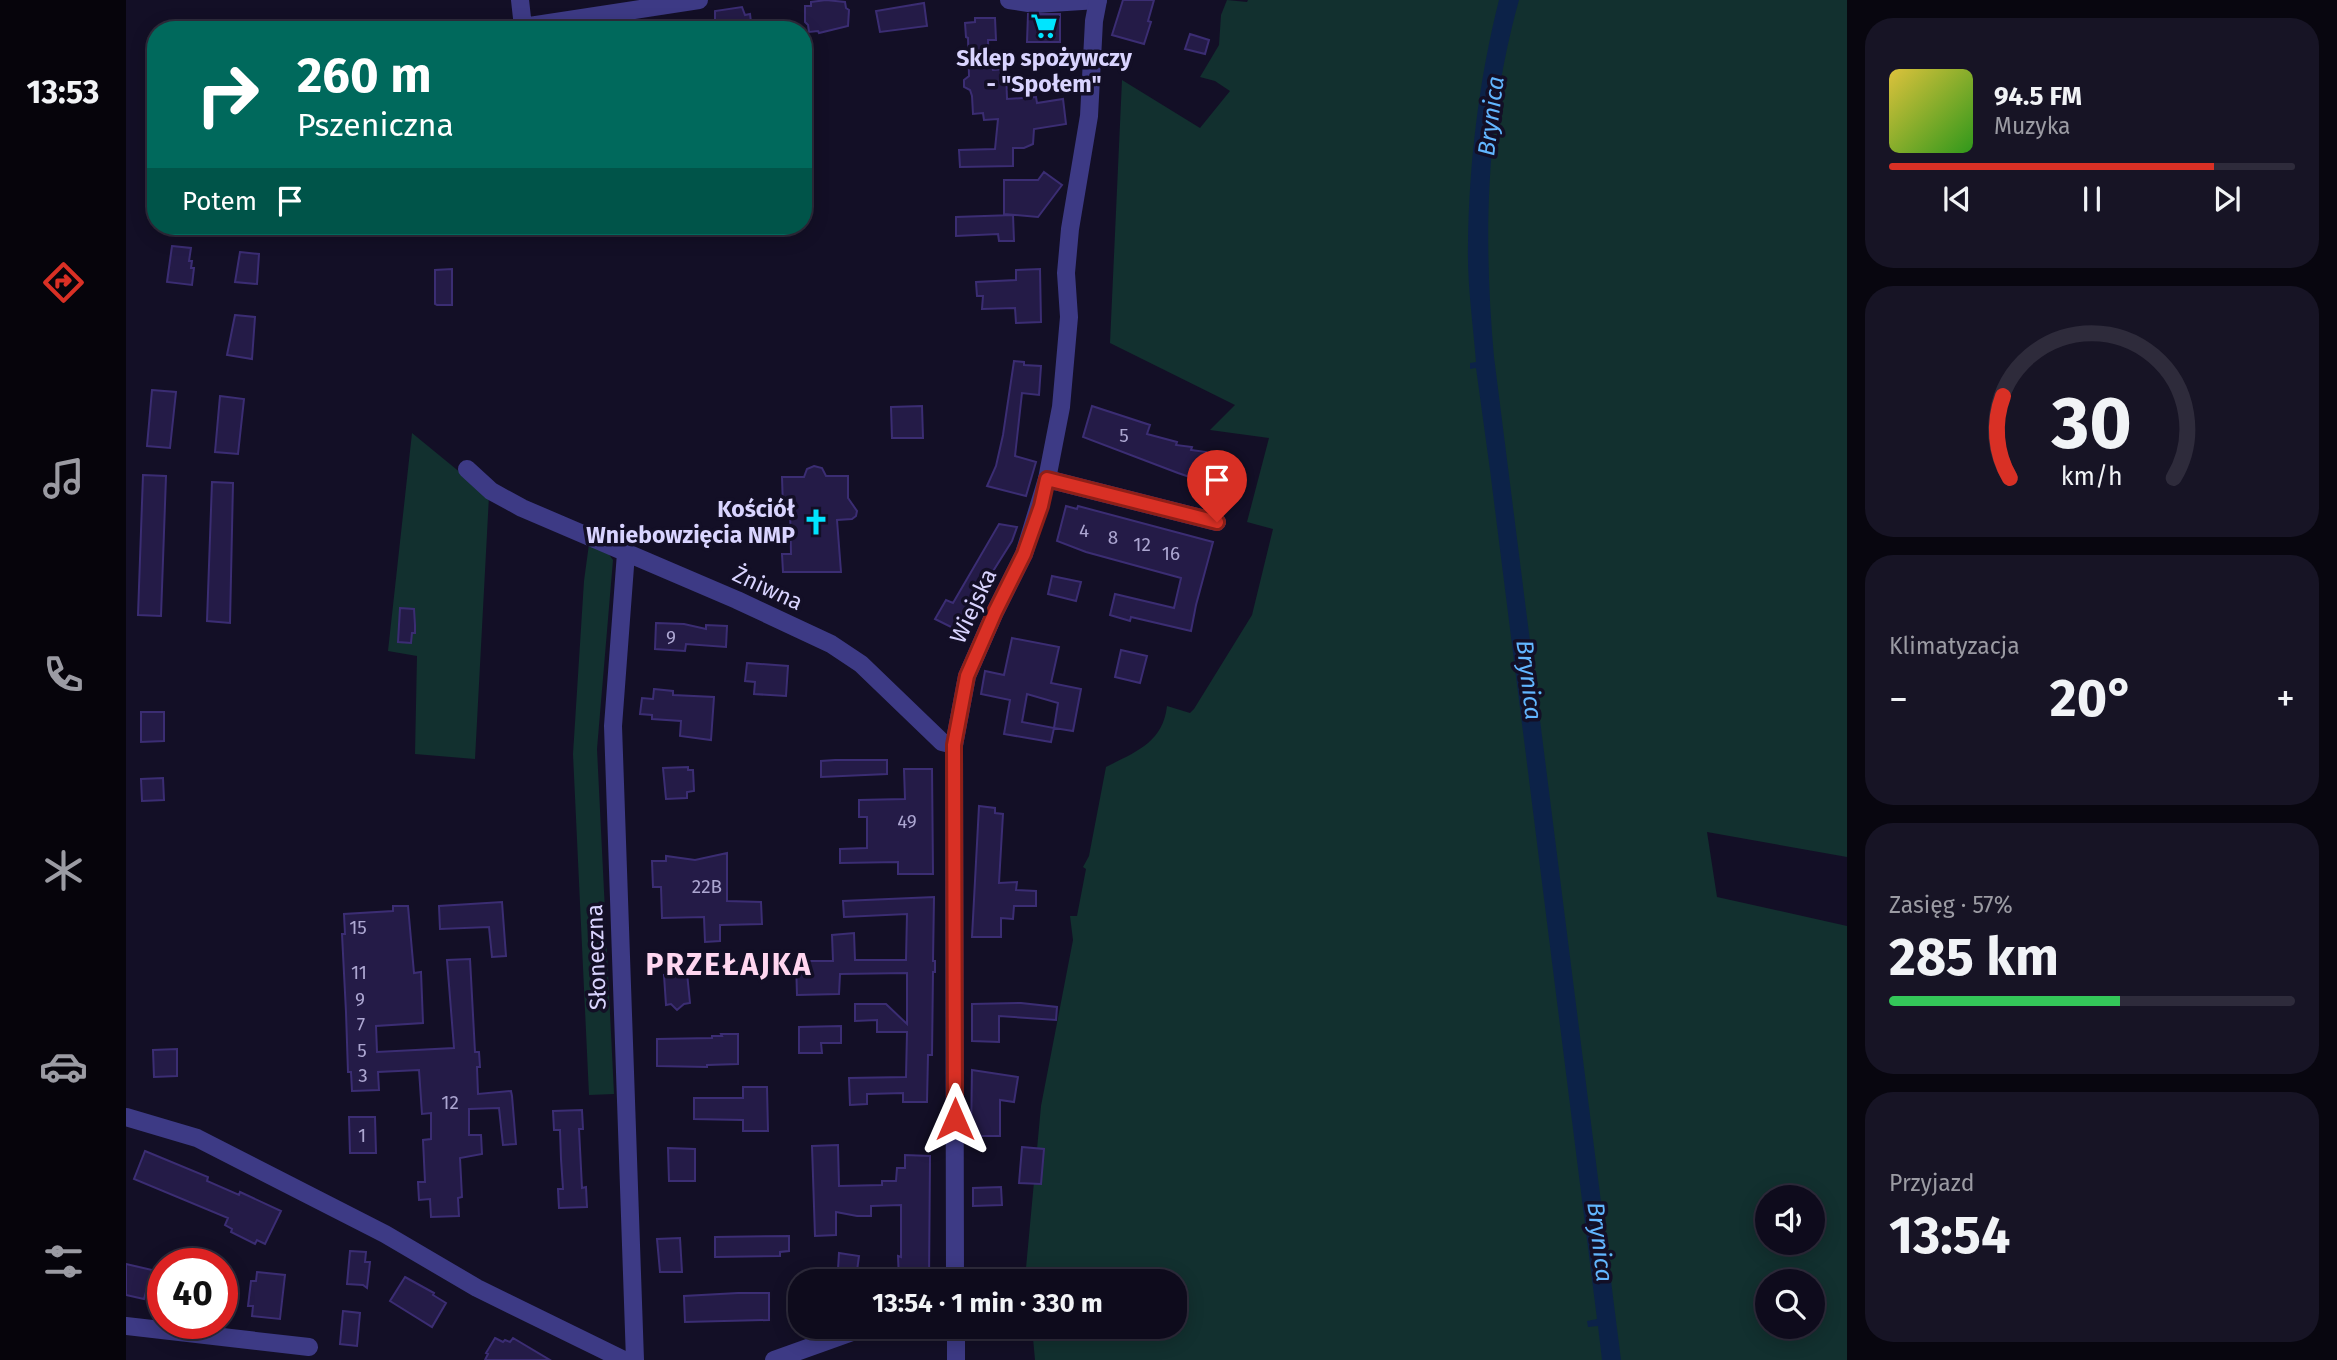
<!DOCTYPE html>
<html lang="pl">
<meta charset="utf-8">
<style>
:root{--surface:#0e0b1c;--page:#171425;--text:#f1f3f6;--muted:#9b9ba3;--line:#2e2b3b;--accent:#d93025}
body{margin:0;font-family:"Fira Sans",sans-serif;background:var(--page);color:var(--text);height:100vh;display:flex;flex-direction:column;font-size:26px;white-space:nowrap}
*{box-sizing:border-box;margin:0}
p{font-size:23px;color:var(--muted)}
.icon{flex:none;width:38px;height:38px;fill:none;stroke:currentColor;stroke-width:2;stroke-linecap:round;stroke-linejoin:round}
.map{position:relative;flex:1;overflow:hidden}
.side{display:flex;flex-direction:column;gap:18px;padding:18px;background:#08060f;width:490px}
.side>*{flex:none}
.hud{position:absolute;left:21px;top:21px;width:665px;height:214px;border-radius:28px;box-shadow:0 4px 18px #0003,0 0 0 2px var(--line);background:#00695c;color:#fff;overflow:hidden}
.buttons{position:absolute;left:1629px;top:1185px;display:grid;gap:14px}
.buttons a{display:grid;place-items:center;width:70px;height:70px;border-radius:50%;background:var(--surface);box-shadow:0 4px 18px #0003,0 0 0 2px var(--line);font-size:35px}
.speed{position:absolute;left:21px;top:1248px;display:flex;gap:14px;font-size:35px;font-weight:700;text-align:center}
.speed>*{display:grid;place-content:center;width:91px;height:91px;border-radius:50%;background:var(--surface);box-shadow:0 4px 18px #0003,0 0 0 2px var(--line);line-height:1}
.speed .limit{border:10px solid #d22;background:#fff;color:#111}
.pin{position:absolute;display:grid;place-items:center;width:60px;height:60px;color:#fff;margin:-72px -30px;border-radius:50% 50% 50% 0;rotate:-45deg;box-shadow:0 0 7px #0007}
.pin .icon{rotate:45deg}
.me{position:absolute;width:77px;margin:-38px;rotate:0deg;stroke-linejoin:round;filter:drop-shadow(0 0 5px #0008)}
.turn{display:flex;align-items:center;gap:24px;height:147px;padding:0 35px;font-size:32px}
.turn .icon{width:91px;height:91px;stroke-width:2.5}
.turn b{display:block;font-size:49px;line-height:60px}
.then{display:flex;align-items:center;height:66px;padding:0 35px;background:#0003;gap:14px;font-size:26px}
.big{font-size:52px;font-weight:700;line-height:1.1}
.side .card{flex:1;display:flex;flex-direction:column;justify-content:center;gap:10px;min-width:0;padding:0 24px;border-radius:28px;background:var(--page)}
.side .dial{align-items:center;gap:0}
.dial svg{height:182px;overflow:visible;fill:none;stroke:var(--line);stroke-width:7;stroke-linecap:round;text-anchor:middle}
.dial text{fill:var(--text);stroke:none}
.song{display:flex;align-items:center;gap:21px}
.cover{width:84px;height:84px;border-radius:10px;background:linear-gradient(135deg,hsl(50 70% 55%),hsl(110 70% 35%))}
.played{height:7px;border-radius:4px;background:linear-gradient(90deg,var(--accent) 80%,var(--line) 80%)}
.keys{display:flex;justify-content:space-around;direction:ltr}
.heat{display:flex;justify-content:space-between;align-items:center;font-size:38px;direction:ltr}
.charge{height:10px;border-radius:5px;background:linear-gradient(90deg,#34c759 57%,var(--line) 0)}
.trip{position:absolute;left:662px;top:1269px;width:399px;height:70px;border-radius:28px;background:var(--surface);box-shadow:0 4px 18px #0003,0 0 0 2px var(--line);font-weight:700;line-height:70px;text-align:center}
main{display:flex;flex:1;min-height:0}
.tabs{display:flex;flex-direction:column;width:126px;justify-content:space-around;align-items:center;background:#06040b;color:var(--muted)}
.tabs .icon{width:49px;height:49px}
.tabs .current{color:var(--accent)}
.tabs b{font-size:32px;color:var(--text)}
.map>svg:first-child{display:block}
</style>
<main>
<nav class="tabs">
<b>13:53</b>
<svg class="icon current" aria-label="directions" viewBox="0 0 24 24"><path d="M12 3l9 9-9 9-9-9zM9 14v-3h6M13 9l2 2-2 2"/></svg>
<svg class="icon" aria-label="music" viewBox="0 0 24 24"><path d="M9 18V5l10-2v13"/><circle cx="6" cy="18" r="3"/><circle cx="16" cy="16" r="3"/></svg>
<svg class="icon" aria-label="phone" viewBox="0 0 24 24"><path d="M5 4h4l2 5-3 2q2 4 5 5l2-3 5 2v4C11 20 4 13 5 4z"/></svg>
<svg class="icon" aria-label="climate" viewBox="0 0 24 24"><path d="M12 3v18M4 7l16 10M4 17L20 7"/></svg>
<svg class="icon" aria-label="car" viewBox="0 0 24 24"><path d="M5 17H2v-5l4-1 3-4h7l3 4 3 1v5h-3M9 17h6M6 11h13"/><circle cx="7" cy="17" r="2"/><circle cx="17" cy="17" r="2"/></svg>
<svg class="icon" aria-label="filters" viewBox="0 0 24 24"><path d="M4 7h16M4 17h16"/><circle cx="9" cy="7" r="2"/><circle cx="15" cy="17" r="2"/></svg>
</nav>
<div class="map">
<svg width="1721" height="1360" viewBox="0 0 1721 1360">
<rect width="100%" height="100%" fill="#130f26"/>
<!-- green -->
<path fill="#12302f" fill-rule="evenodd" d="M1101,0l20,2 1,-2h599v857l-140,-25 10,65 130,29v434h-812l-3,-33 142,-1v-45h-147l-1,-13 15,-162 32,-166 -3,-24h7l9,-47 -3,-2 6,-11 17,-89c29,-15 57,-24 61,-61l23,7 4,-4 58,-94 21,-86 -26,-7 22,-84 -59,-8 25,-25 -125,-62 12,-263 78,48 30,-37 -15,-10 -15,-4 19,-32 2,-30zM1642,1197h45v45h-45zM1642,1281h45v45h-45z
M286,433l77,63 -14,263 -60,-5 2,-98 -29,-5z
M463,544l19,9 5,7 -16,189 17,345 -25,1 -16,-341 11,-173z"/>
<!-- water -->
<path fill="#0c2248" d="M1373,0h20c-33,118 -36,236 -25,357l127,1003h-19l-4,-34 -10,1 -1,-6 10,-2 -107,-849 -14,-102 -6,1v-6l6,-1c-3,-39 -9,-78 -8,-118 1,-81 11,-165 31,-244z"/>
<!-- building -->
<path fill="#241b47" stroke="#3b2d73" stroke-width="2" d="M700,0l19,2 1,6 3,2 -1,16 -29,7 -1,-2 -9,1 -1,-7 -3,-3v-16h6v-4z
M997,0h31l-6,21 3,1 -7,22 -32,-9z
M798,3l3,23 -47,6 -4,-21z
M616,7l3,8 5,-1 2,16h-37v-19z
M902,14h32v28h-33z
M849,18h20l1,22h-8l1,26h3l1,4 13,-1 1,30 29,-2 1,6 26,-4 3,25 -32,5 -1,15 -9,4h-11v18l-53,1 -1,-17 36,-1 3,-30 -14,1 -1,-7 -10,1 -1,-18 -2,-6 -6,-3v-7l5,-4 -1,-38 -2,-1 -1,-14 10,-1z
M1064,34l19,6 -4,14 -20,-5z
M918,172l18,13 -24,32 -34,-3v-34h34z
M887,215l1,26h-15l-1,-7 -42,2v-19z
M46,246l19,2 -2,13h3l-1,7h3l-2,17 -25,-3z
M114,252l19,2 -2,30 -22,-2z
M326,269v36h-15l-2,-1v-34z
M914,269l1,53 -25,1 -1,-15 -33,1 1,-13h-6l-1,-14 40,-2v-10z
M109,315l20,2 -3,42 -25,-4z
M888,361l10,1v3l17,1 -2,29 -17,-2 -7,63 21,6 -10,34 -39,-10 9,-20 7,-31z
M26,390l24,2 -6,56 -23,-2z
M94,396l24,3 -6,55 -23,-2z
M796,406l1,32h-31l-1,-31z
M966,406l58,19 -3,9 30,8 -1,3 16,2 -1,3 15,2 -1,3 14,7 -1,3 16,3 -6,20 -15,-3 -35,-12 -95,-36z
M688,466l8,2 4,8h22v22l9,13 -1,5 -4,3 -15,1 4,52h-58l-1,-18h9l-1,-46h-7l-1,-31h22l3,-8z
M17,475l23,1 -5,140 -23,-1z
M86,482l21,1 -3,140 -23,-2z
M940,506l11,3 1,-3 135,36 -17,63 -5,26 -60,-14 -1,4 -20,-6 5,-21 59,14 7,-30 -95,-26 -29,-11z
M873,524l18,3 -5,14 -22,35 -29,56 -26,-13 11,-19 7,3z
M926,576l29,6 -5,19 -28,-7z
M274,608l14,1 1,16v8h-3l-1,10 -13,-1z
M530,623l28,1 22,5v-4l21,1 -1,21 -40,-3 -1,7 -30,-2z
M886,638l47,9 -8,36 30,6 -8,42 -19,-3 4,-25 -31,-9 -5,28 32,6 -3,14 -47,-8 6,-34 -29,-6 4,-23 19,4z
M995,650l26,6 -7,27 -25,-6z
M621,663l41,3 -2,30 -32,-2 1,-12 -10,-1z
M528,689l19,2v4l41,2 -3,43 -31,-4 1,-15 -29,-2v-4l-12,-1 2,-16 11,1z
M15,712h23v29l-23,1z
M709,760h52v14l-66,3v-16z
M562,767v3h5l1,21 -7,1v6l-21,1 -3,-31z
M778,769h28l1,105h-35v-12l-58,1v-14l27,-1v-31h-8v-17l46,-1z
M37,778l1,22 -22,1 -1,-22z
M853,806l16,2v5l8,1 -4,69 18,-1 -1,8 20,1v15h-22l-1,13 -12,-1v19h-29z
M601,853v48l34,1 1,22 -42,1v16l-15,1 -1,-25 -42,1 -1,-31h-8l-1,-26h14v-5l29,4z
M808,897l-1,64h2v11h-2l-1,83h-4l-1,47h-24v-9l-36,1v10l-17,1 -1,-27 57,-1 1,-45h-30v-12l-22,1v-17h31l21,20v-51l-67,1 -1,20 -42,1 -1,-34h37l-1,-26 22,-2 1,27h51l1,-46 -63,3 -1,-16z
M376,902l4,54 -14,1 -3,-30 -49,2 -1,-23z
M267,906h15l6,67 7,-1 2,51 -47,3 1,26 77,-4 -7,-88 23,-1 5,93h4l1,15h-3l1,27 33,-3 1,5 4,48 -13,1 -4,-37 -30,1v26h12l1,19 -22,4 2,39 -4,1 1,18 -28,1 -1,-18 -11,1 -1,-18h7l-2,-42 8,-1v-26l-9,1 -3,-44 -41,2 1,18 -27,1 -1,-19h-3l-2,-60 -4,-78h3l-1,-20 49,-3z
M561,973l3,30 -6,1 -7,6 -6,-6 -5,1 -2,-30z
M895,1003l36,4 -1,13 -57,-4v26l-27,-1v-37z
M715,1026v17h-20l1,10h-23v-26z
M595,1034h17v30l-31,1v2l-50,-1v-27l55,-1v-2h10z
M51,1049v27l-23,1 -1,-27z
M846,1070l46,7 -4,25 -14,-2v36h-29z
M617,1087h24l1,44h-25v-11l-49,-1v-21h49z
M456,1110l1,19h-4l3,59 4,-1 1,20 -28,1 -1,-19h5l-2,-30 -1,-29h-6l-1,-19z
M223,1117h26l1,36h-26z
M712,1145l1,41 43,-1v-4h14l1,-13h8v-13l25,1 -1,125h-30l-1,-25 3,1v-52l-30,1v10h-14l-21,-4v23l-21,1 -3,-90z
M896,1147l22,2 -3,35 -22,-1z
M542,1148l27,1v32h-26z
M19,1151l63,26 -1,4 32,14 1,-3 41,19 -16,33 -8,-4 -2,4 -24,-12 1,-3 -7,-4 3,-7 -94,-39z
M875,1187l1,18 -29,1v-18z
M663,1236v15l-9,1v4l-65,1v-20z
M554,1238l2,34h-22l-3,-33z
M224,1251l16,1 -1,10h5l-3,26 -4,-3 -16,-1z
M713,1253l20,3 -2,15 -19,-2z
M0,1264l26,6 -8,29 -18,-4z
M131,1272l28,3 -5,44 -28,-3 1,-10h-5l3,-25h5z
M279,1277l29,16 -1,2 13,8 -14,24 -42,-26z
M612,1293h31v27l-84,2 -1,-26z
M217,1311l17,2 -3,33 -17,-2z
M369,1338l8,4 2,-2 5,2 3,-4 37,22h-65l3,-6 -2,-1z"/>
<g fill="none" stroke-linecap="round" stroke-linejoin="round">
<!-- minor -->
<path stroke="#3d3a85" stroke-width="18" d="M394,0l3,27 176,-27
M883,0l26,4 63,-4
M341,469l24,22 31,17 215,92 94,44 30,20 81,78 12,3
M921,479l170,43
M500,553l-13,173 22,634
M0,1117l71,21 188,96 92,54 147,72
M0,1326l183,21
M648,1360l95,-34"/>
<!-- tertiary -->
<path stroke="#3d3a85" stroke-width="18" d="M829,1281l-1,-536 13,-69 28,-64 29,-58 23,-75 14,-72 8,-90 -3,-44 4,-44 19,-113 5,-95 4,-21
M830,1360v-34"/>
</g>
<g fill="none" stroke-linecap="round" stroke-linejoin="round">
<!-- route casing -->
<g stroke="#8d1f18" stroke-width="18">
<path id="route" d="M829,1119l-1,-374 13,-69 28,-64 29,-58 17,-48 6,-27 170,43"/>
</g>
<!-- route -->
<use href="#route" stroke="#d93025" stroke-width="12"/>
</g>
<!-- icons -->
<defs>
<g id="supermarket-bare" transform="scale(2.1)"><path d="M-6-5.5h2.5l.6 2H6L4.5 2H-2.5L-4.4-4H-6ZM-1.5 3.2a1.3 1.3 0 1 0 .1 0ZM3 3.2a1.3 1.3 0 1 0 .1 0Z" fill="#00e5ff" stroke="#130f26" stroke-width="2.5" paint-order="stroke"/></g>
<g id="church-bare" transform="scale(2.1)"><path d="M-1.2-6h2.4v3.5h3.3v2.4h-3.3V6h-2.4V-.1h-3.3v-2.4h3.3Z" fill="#00e5ff" stroke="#130f26" stroke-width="2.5" paint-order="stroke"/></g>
</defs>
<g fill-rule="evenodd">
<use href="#supermarket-bare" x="918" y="26"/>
<use href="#church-bare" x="690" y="522"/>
</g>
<g text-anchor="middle" stroke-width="7" stroke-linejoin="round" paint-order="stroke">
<!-- number labels -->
<g font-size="19" fill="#aca6d1">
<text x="998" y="442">5</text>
<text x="958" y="537">4</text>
<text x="987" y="544">8</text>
<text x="1016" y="551">12</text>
<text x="1045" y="560">16</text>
<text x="545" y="644">9</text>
<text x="781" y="828">49</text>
<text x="581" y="893">22B</text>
<text x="232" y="934">15</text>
<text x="233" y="979">11</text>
<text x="234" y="1006">9</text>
<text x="235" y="1031">7</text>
<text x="236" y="1057">5</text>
<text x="237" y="1082">3</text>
<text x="324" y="1109">12</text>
<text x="236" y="1142">1</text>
</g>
<!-- poi labels -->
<g font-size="23" font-weight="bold" fill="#d9d4ff" stroke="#130f26">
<text x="918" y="66">Sklep spożywczy<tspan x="918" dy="26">- "Społem"</tspan></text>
<text x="669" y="517" text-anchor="end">Kościół<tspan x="669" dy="26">Wniebowzięcia NMP</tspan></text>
</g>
<!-- street labels -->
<g font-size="23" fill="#d9d4ff" stroke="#130f26">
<text transform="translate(642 588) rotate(25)" y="8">Żniwna</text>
<text transform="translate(847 606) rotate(-65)" y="8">Wiejska</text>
<text transform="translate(470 957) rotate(-92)" y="8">Słoneczna</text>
</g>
<!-- water labels -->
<g font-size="24" font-style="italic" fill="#62b6ff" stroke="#130f26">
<text transform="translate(1365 116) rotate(-83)" y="8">Brynica</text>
<text transform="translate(1403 680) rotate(83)" y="8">Brynica</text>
<text transform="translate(1474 1242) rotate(83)" y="8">Brynica</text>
</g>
<!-- district labels -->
<g font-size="30" font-weight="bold" letter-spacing="2" fill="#ffd6f0" stroke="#130f26">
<text x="603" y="975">PRZEŁAJKA</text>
</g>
</g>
</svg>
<div class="buttons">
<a><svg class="icon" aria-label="sound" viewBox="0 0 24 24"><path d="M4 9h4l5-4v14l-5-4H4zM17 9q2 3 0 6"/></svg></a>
<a><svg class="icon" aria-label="search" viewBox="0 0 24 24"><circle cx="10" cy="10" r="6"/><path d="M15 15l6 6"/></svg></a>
</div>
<div class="speed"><div class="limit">40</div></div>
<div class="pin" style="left:1091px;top:522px;background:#d93025"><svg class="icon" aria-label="arrive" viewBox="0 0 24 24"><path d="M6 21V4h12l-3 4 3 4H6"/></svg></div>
<svg class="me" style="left:829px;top:1119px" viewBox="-20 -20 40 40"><path d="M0-17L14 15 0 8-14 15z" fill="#d93025" stroke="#fff" stroke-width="4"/></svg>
<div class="trip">13:54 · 1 min · 330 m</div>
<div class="hud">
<div class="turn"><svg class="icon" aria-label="right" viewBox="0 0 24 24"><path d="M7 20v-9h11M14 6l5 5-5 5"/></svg><div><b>260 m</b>Pszeniczna</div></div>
<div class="then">Potem<svg class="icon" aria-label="arrive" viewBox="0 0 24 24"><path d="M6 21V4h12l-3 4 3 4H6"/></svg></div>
</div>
</div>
<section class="side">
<div class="card">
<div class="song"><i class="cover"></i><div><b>94.5 FM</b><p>Muzyka</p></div></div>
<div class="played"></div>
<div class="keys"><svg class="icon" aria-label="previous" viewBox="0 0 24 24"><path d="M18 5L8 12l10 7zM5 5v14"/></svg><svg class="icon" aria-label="pause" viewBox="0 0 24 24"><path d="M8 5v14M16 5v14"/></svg><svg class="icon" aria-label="next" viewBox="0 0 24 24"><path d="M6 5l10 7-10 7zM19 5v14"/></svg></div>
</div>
<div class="card dial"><svg viewBox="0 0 100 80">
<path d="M14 69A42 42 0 1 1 86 69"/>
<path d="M14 69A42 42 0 0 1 11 33" stroke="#d93025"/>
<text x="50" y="56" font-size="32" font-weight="700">30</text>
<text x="50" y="72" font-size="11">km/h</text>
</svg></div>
<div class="card"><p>Klimatyzacja</p>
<div class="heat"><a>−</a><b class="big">20°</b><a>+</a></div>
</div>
<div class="card"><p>Zasięg · 57%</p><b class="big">285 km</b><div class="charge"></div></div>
<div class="card"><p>Przyjazd</p><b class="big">13:54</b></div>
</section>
</main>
